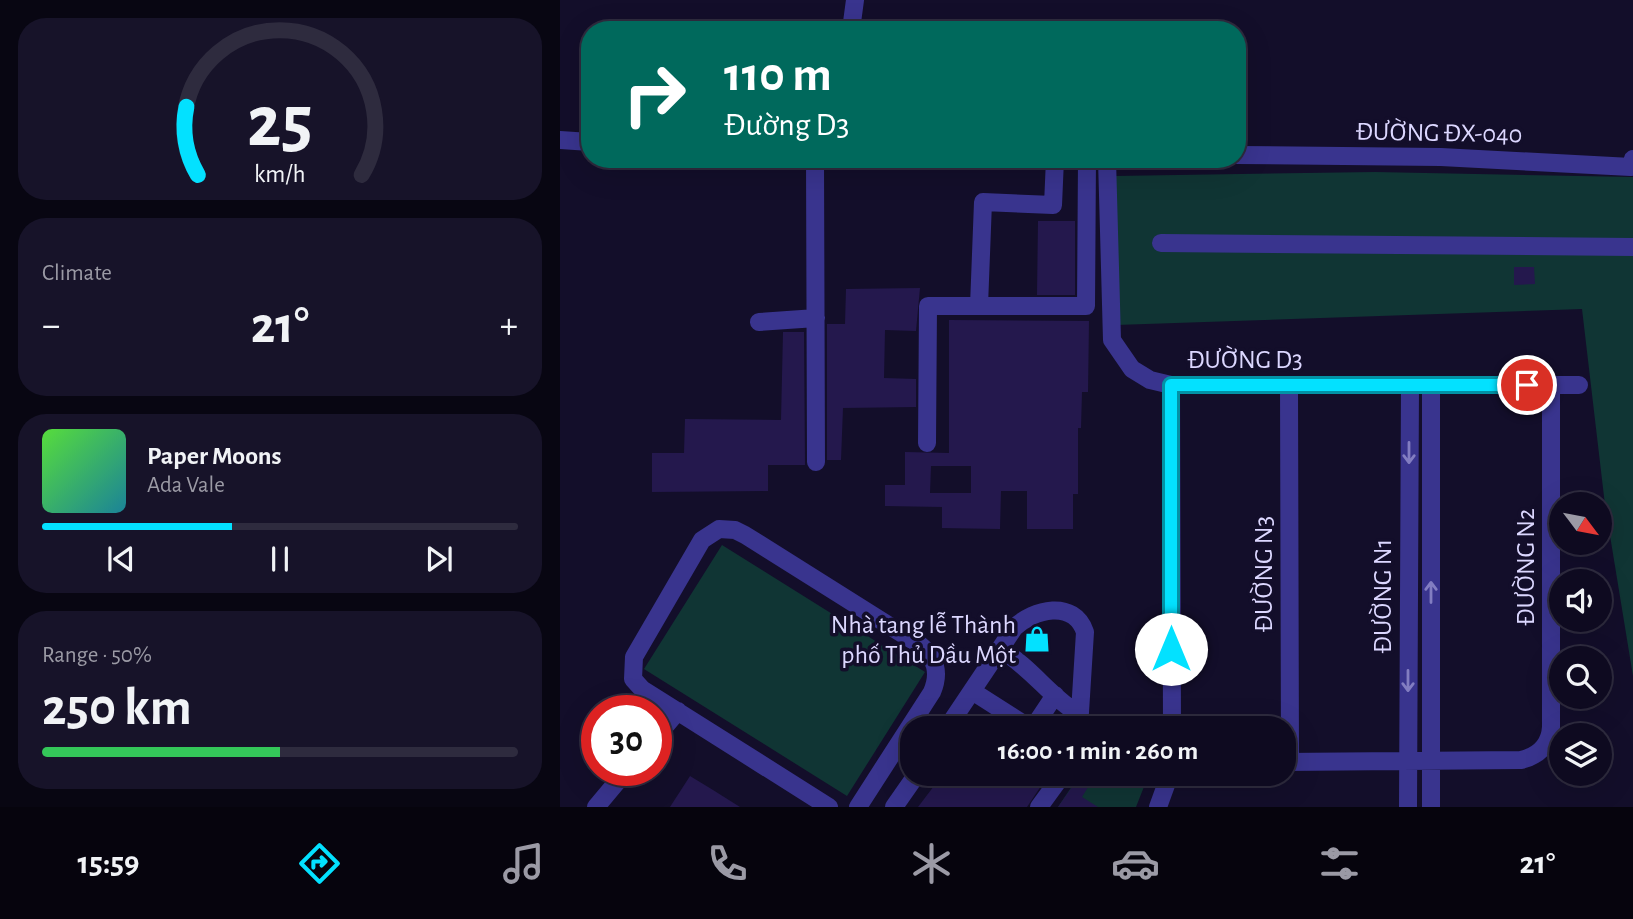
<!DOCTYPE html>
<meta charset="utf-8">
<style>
:root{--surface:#0e0a20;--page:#171329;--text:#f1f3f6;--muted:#9b9aa5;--line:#2e2b3e;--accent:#03e1ff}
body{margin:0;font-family:"Alegreya Sans",sans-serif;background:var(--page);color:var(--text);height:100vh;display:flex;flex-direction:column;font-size:26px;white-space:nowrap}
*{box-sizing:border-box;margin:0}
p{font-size:23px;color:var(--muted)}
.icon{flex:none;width:38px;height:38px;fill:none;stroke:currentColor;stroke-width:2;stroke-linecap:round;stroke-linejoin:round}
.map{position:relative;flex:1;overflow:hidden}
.details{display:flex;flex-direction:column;gap:18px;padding:18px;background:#080612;width:560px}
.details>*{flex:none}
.hud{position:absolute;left:21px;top:21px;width:665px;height:147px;border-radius:28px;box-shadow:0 7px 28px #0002,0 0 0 2px var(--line);background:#00695c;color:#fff;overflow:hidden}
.needle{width:46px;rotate:122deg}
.tools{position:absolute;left:989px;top:492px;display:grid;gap:14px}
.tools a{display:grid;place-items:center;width:63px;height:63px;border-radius:50%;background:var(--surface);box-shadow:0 7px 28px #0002,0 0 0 2px var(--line);font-size:35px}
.speed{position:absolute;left:21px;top:695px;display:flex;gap:14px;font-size:35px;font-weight:700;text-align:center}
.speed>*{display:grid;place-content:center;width:91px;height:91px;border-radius:50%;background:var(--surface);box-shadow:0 7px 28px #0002,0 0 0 2px var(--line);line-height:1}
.speed .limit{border:10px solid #d22;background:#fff;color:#111}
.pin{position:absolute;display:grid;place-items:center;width:60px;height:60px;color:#fff;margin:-30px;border:4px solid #fff;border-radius:50%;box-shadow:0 2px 7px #0007}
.me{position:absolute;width:77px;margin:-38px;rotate:0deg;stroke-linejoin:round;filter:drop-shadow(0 0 5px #0008)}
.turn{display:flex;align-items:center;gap:24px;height:147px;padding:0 28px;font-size:32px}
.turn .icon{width:91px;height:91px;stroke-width:2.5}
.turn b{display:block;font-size:49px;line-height:60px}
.big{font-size:52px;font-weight:700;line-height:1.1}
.details .tile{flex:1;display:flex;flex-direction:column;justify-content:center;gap:10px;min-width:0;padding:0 24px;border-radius:28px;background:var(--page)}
.details .dial{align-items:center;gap:0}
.dial svg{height:182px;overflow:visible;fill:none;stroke:var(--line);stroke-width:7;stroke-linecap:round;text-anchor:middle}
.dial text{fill:var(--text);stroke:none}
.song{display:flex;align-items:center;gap:21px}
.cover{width:84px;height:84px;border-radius:10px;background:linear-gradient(135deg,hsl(110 70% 55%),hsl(190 70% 35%))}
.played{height:7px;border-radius:4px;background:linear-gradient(90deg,var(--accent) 40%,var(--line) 40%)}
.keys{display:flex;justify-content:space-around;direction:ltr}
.heat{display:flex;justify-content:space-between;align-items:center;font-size:38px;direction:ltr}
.charge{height:10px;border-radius:5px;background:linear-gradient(90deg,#34c759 50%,var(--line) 0)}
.trip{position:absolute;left:340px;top:716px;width:396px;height:70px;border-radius:28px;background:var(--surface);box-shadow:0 7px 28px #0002,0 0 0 2px var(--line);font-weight:700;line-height:70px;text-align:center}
.dock{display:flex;height:112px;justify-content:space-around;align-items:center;background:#06040d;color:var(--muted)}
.dock .icon{width:49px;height:49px}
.dock .active{color:var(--accent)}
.dock b{font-size:32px;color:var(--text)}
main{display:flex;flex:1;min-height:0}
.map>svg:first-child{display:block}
</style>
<main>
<section class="details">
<div class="tile dial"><svg viewBox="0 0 100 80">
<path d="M14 69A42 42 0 1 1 86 69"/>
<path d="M14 69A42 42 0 0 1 9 39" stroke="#03e1ff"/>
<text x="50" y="56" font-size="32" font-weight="700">25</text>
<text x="50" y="72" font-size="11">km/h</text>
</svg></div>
<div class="tile"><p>Climate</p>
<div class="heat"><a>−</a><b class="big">21°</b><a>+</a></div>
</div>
<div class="tile">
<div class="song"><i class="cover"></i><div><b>Paper Moons</b><p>Ada Vale</p></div></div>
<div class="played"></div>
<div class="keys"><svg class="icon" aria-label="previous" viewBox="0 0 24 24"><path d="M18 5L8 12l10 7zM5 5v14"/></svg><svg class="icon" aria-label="pause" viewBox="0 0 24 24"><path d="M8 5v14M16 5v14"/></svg><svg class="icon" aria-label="next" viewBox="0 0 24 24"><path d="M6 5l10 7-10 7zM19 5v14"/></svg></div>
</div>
<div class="tile"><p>Range · 50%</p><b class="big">250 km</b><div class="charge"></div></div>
</section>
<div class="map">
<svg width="1073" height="807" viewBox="0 0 1073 807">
<rect width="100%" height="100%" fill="#130e2a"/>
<!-- green -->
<path fill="#103534" d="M815,172l258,5v499l-28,-171 -23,-196 -466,16 -2,-149z
M162,545l203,127 -78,124 -203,-127z
M520,774h69l-13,33h-78z"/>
<!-- building -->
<path fill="#24184d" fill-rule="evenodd" d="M478,221h37v74h-38z
M954,267h20l1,17 -21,1z
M360,288l-4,43 -31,-1 -1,48 32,1v28l-73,1 -2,52h-14v-136h18l1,-35z
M389,320l140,1 -1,71h-6l-1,36h-3v66h-5v35h-46v-38h-26l-1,38 -58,-1v-21l-57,-1v-21h20v-33l44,1zM371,466h40v27h-41z
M223,332h21l1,133h-37v26l-116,1v-39h32l1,-34 96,1z
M368,774h121l-22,33h-109l19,-25z
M521,774h15l-14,23 16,10h-40z
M130,776l23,14 27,17h-70z"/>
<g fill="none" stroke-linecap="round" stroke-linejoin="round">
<!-- minor -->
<path stroke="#39348e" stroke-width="18" d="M291,30l4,-30
M0,140l30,2
M677,155l204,2 190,10 2,-8
M255,159l1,303
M547,159l5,181 20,29 18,11 21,5h408
M601,243l472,4
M419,306l4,-104 70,3 2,-46
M199,322l57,-4
M611,385l1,343
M729,385l1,377
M367,443l1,-137h158l1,-147
M440,649c32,19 50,48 80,66
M412,691l58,37
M387,728l67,-100c19,-19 60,-29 71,4l-6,96
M473,728l22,-33
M96,737l22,-26
M723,762l238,-2c17,-4 29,-15 30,-33v-342
M36,807l31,-37
M269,807l-187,-118 -9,-10 1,-22 68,-117 17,-11 16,1 10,5 175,110c16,13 20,28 12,47l-74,115
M334,807l23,-33
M479,807l24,-33
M598,807l12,-33
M848,807l2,-422
M871,807v-422"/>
</g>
<!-- one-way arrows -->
<defs><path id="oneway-shaft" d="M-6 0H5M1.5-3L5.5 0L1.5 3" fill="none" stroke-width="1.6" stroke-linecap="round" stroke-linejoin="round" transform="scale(1.75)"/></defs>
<g stroke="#827dc1">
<use href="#oneway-shaft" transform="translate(849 453) rotate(90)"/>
<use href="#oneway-shaft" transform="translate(871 592) rotate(-90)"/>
<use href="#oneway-shaft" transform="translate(848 681) rotate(90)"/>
</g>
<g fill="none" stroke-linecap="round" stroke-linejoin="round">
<!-- route casing -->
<g stroke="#0292a6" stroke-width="18">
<path id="route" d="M611,649v-264h356"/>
</g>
<!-- route -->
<use href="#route" stroke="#03e1ff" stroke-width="12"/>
</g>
<!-- icons -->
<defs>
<g id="shop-bare" transform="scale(2.1)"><path d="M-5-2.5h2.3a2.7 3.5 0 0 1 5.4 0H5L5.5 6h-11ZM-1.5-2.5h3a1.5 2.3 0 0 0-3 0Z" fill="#03e1ff" stroke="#130e2a" stroke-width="2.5" paint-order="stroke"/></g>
</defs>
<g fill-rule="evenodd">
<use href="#shop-bare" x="477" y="639"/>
</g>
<g text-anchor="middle" stroke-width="7" stroke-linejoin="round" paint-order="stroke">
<!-- street labels -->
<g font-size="26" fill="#dcd7ff" stroke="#130e2a">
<text transform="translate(879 132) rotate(1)" y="9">ĐƯỜNG ĐX-040</text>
<text x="685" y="368">ĐƯỜNG D3</text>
<text transform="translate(965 567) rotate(-90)" y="9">ĐƯỜNG N2</text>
<text transform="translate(703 574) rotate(-90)" y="9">ĐƯỜNG N3</text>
<text transform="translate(822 596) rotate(-90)" y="9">ĐƯỜNG N1</text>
</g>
<!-- poi labels -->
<g font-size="26" fill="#dcd7ff" stroke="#130e2a" text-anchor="end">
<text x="456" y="633">Nhà tang lễ Thành<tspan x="456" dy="30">phố Thủ Dầu Một</tspan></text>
</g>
</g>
</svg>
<div class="tools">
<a><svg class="needle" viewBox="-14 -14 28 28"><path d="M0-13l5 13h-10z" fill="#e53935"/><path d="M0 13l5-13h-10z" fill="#9b9aa5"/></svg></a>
<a><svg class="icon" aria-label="sound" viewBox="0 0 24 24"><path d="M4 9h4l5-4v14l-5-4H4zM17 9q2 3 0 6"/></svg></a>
<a><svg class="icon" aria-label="search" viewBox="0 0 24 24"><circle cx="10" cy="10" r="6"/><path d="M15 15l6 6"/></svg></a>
<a><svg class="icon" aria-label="layers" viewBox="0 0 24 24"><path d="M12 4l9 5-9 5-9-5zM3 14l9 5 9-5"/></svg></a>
</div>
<div class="speed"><div class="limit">30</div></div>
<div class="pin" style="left:967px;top:385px;background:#d93025"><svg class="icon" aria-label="arrive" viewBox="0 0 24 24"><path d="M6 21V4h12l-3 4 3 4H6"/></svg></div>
<svg class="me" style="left:611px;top:649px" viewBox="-20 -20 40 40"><circle r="19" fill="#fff"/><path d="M0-13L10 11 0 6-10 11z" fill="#03e1ff"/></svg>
<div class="trip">16:00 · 1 min · 260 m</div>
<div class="hud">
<div class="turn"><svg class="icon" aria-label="right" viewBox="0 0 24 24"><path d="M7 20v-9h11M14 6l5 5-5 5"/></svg><div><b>110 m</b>Đường D3</div></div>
</div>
</div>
</main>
<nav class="dock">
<b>15:59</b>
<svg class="icon active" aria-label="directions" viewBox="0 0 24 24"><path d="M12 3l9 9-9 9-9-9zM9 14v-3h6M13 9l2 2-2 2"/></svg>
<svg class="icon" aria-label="music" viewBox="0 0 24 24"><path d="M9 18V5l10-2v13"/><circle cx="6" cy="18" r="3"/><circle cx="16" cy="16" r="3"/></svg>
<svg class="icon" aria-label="phone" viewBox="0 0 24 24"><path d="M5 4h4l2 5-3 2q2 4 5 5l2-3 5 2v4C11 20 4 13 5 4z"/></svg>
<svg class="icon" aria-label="climate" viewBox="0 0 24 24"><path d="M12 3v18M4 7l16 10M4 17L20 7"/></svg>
<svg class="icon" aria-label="car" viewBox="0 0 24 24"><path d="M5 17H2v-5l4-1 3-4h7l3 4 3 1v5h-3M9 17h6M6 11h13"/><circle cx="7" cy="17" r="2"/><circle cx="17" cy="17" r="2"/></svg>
<svg class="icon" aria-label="filters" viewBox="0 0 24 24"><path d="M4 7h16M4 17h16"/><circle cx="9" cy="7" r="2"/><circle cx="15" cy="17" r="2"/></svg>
<b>21°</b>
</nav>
